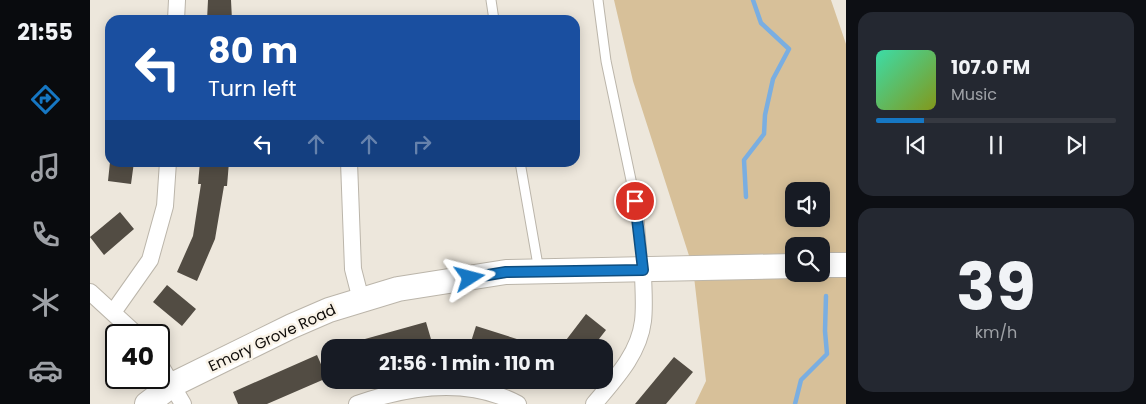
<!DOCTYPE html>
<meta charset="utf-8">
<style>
:root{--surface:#171b24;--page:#242831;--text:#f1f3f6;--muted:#9ea1a6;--line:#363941;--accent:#1677c3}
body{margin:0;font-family:Poppins,sans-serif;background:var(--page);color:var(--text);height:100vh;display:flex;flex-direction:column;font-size:19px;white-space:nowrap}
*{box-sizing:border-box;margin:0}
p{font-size:16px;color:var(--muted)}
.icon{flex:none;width:28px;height:28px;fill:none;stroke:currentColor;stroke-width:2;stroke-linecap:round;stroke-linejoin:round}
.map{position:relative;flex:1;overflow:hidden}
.drawer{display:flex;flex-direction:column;gap:12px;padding:12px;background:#0d0f14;width:300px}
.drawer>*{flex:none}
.guide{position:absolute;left:15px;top:15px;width:475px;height:152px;border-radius:15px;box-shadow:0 2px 12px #0003;background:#1a4fa0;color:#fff;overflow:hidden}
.fabs{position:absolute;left:695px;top:182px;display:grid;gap:10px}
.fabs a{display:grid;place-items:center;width:45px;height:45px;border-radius:10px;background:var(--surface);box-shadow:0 2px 12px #0003;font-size:25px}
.speed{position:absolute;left:15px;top:324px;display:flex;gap:10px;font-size:25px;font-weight:700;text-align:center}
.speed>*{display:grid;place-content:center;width:65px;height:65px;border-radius:50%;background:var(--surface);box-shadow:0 2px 12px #0003;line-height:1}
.speed .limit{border:2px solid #111;border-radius:8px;background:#fff;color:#111}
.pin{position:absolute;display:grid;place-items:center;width:42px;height:42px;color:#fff;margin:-21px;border:2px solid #fff;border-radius:50%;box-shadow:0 1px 5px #0007}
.me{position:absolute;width:55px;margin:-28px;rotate:81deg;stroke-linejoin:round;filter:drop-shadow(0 0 4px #0008)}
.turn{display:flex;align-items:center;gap:18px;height:105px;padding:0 20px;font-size:22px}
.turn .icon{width:65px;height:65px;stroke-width:2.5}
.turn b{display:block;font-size:35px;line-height:42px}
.lanes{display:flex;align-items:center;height:48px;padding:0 20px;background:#0003;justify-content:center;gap:25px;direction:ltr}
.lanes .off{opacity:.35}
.drawer .card{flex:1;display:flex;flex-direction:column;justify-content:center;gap:8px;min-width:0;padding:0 18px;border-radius:15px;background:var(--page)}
.drawer .dial{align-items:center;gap:0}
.dial b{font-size:65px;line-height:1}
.song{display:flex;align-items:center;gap:15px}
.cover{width:60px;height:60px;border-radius:8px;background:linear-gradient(135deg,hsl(160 70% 55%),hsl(70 70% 35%))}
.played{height:5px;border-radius:2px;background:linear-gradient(90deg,var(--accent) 20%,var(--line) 20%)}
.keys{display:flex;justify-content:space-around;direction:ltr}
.trip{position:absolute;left:231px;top:339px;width:292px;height:50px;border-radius:15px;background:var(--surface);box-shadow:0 2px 12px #0003;font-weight:700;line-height:50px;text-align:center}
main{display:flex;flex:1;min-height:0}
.dock{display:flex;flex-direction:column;width:90px;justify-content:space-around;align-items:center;background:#090b0e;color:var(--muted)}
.dock .icon{width:35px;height:35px}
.dock .current{color:var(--accent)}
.dock b{font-size:22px;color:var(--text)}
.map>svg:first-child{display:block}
</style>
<main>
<nav class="dock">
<b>21:55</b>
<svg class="icon current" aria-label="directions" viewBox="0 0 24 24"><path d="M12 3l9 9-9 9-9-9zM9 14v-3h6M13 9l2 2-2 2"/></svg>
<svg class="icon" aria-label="music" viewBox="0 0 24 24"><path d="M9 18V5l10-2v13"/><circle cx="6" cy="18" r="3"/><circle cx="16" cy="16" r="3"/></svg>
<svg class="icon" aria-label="phone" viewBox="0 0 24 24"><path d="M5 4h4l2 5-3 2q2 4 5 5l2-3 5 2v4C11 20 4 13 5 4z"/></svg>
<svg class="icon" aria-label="climate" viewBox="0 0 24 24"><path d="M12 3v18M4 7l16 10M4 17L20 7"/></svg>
<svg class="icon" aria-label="car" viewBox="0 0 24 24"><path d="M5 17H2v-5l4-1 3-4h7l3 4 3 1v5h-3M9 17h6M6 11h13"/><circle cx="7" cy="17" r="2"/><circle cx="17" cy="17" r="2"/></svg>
</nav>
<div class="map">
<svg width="756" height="404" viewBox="0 0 756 404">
<rect width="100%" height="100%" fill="#ede7dc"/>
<!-- green -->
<path fill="#d7c099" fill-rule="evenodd" d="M524,0h217l15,44v360h-151l11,-23 -13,-113 -60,-187zM704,191h27v28h-27zM704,246h27v28h-27z"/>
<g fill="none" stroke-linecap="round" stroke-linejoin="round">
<!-- stream -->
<path stroke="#7aaee1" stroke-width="4.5" d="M656,197l-2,-37 20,-26 1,-19 8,-36 16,-30 -28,-26 -8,-23
M705,404l6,-24 26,-26 -2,-23 1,-35"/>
</g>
<!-- building -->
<path fill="#524c43" d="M118,0h23l1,20h-25z
M20,162h24l-3,22 -23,-3z
M110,162h29l-2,24h-3l-9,53 -18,42 -20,-9 16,-36 8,-52h-3z
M30,212l14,17 -30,26 -14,-18z
M77,285l29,24 -14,17 -29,-24z
M496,314l20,16 -14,18h-32z
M336,322l7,24 -85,2 -1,-4z
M386,326l60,19 -1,3h-66z
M227,355l10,23 -60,26h-29l-5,-12z
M584,357l19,15 -27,32h-31z"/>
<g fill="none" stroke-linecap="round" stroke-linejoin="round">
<!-- lane casing -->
<g stroke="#bbb5aa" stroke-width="11">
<path id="lane" d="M401,0l3,20
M508,0l8,61 33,157 4,50
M430,162l19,109"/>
</g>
<!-- street casing -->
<g stroke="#bbb5aa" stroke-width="18">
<path id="street" d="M86,20l1,-20
M259,162l4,107 8,31
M0,292l47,43
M24,311l36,-51 15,-54 3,-44
M69,363l24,41
M267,404c52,-18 111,-27 161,0
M504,404c21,-25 45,-50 49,-83 2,-17 0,-35 0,-51"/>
</g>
<!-- secondary casing -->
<g stroke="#bbb5aa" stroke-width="26">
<path id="secondary" d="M731,265h25
M57,404l25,-19 120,-59 37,-16 69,-21 108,-17 288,-6"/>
</g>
<!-- lane -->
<use href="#lane" stroke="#fff" stroke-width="9"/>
<!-- street -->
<use href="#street" stroke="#fff" stroke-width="16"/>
<!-- secondary -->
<use href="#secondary" stroke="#fff" stroke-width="24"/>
</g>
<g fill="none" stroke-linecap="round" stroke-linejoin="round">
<!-- route casing -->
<g stroke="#0e4d7f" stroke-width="12">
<path id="route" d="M380,278l36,-6 137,-2 -8,-69"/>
</g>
<!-- route -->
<use href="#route" stroke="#1677c3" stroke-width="9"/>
</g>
<g text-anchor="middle" stroke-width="5" stroke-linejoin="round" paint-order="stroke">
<!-- street labels -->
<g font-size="15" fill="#0f0c09" stroke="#faf4e9">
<text transform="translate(182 338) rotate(-25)" y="5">Emory Grove Road</text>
</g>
</g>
</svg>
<div class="fabs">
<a><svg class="icon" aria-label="sound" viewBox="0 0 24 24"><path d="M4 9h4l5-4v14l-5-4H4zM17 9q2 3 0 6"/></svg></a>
<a><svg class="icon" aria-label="search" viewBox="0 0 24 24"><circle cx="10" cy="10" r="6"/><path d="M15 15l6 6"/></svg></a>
</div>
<div class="speed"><div class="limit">40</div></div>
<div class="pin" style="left:545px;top:201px;background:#d93025"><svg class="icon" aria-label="arrive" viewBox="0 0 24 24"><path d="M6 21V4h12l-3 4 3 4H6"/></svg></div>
<svg class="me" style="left:380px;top:278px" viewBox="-20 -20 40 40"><path d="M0-17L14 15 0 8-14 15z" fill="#1677c3" stroke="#fff" stroke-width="4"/></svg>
<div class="trip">21:56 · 1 min · 110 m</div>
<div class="guide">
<div class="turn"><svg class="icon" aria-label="left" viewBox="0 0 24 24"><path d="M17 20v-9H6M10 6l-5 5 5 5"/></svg><div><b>80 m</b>Turn left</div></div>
<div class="lanes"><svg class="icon" aria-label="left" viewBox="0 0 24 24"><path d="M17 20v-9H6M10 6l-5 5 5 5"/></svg><svg class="icon off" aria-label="ahead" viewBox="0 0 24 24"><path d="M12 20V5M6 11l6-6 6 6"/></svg><svg class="icon off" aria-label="ahead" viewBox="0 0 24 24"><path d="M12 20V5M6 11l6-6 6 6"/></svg><svg class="icon off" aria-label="right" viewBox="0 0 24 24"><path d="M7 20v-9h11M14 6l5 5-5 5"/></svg></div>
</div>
</div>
<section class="drawer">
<div class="card">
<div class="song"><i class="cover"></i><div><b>107.0 FM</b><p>Music</p></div></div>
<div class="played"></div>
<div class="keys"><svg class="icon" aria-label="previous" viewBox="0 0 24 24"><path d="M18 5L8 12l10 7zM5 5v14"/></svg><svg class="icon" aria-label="pause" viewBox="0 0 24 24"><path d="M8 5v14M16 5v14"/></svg><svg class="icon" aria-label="next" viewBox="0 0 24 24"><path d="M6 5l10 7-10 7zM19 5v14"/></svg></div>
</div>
<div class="card dial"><b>39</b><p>km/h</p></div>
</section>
</main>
